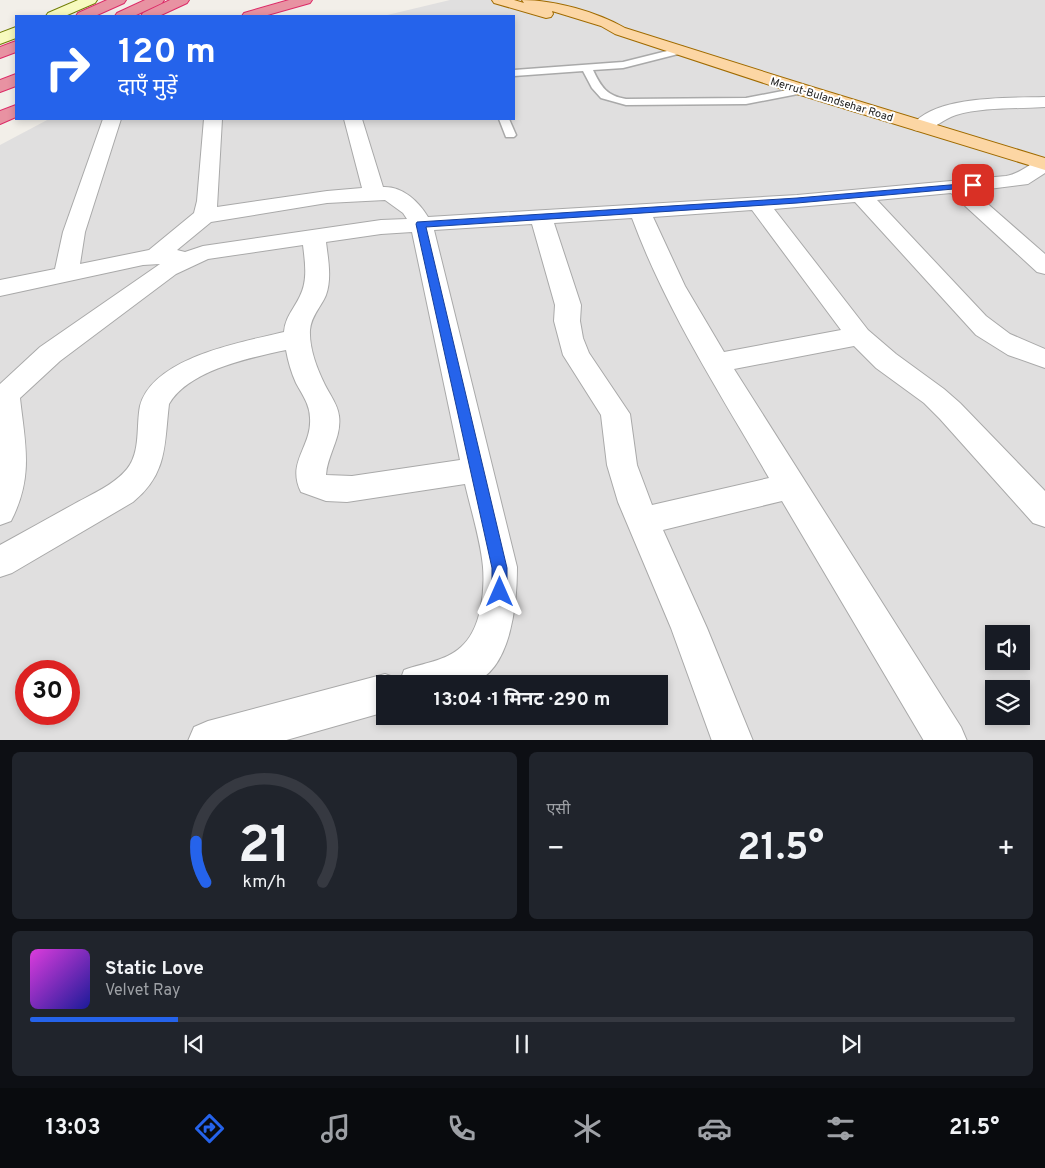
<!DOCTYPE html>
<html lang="hi">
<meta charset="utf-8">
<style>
:root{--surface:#171b24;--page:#20242c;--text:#f1f3f6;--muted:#9ea1a6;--line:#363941;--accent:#2563eb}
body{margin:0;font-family:Overpass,"Noto Sans Devanagari",sans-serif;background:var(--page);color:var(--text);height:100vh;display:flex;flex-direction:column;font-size:19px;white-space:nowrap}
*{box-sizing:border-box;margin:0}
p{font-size:16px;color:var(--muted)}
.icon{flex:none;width:28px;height:28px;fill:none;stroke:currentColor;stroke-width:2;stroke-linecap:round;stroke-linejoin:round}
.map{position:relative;height:740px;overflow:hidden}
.side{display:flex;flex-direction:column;gap:12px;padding:12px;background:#0d0f14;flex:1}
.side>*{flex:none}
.hud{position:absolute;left:15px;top:15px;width:500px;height:105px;border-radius:0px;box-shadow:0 2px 8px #0003;background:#2563eb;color:#fff;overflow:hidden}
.buttons{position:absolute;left:985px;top:625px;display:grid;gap:10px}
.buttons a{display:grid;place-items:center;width:45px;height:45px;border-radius:0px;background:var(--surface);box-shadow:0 2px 8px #0003;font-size:25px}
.speed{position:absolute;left:15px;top:660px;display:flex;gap:10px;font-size:25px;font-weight:700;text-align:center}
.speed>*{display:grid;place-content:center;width:65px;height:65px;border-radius:50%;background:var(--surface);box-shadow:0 2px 8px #0003;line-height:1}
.speed .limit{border:8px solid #d22;background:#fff;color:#111}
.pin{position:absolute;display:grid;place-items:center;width:42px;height:42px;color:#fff;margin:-21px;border-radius:10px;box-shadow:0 2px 8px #0006}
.me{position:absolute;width:55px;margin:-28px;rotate:0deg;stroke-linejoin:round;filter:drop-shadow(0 0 4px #0008)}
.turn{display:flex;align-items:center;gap:18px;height:105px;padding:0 20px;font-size:22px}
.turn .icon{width:65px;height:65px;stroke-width:2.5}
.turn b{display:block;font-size:35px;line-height:42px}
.big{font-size:38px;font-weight:700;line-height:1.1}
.side .tile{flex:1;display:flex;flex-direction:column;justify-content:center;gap:8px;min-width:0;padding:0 18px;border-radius:8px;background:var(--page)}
.side .dial{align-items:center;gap:0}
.dial svg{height:130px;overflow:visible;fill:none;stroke:var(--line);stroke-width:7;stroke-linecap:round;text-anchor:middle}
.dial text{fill:var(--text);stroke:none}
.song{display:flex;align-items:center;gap:15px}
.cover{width:60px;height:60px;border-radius:8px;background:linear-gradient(135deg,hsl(300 70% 55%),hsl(240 70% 35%))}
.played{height:5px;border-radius:2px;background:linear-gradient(90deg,var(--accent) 15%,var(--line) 15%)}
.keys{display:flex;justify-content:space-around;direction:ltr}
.heat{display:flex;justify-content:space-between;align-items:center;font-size:28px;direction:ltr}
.side .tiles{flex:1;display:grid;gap:12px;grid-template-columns:1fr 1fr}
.tile:last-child{grid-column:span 2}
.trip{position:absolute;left:376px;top:675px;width:292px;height:50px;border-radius:0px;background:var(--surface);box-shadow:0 2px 8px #0003;font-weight:700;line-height:50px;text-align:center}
.menu{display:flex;height:80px;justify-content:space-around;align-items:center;background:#090b0e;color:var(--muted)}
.menu .icon{width:35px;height:35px}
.menu .on{color:var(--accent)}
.menu b{font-size:22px;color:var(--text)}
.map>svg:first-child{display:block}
</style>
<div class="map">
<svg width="1045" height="741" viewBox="0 0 1045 741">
<rect width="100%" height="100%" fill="#f2efe9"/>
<!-- residential -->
<path fill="#e0dfdf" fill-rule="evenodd" d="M450,0h595v740l-1045,1v-596l49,-26h465v-103h-131zM994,634h27v27h-27zM26,671h43v43h-43zM385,684h275v32h-275zM994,689h27v27h-27z"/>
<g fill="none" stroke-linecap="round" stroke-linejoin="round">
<!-- lane casing -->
<g stroke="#a9a9a9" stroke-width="3">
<path id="lane" d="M683,47l5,3 -2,2 -63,16 -30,2c8,17 14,26 33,29l120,-1 57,-11 5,3 -5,3 -57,11 -120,1 -25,-7 -9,-10 -9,-17 -69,5v-6l109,-8z
M499,119h10l7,16 -2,2h-8z"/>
</g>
<!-- street casing -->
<g stroke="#a9a9a9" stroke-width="2">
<path id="street" d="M1045,97v10c-29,2 -61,0 -89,8 -14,4 -26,19 -42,15l-2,-4c21,-31 99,-28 133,-29z
M103,119h18l-36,113 -5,32 69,-14 45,-37 3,-12 7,-82h18l-5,88 110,-16 35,-3 -18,-69h18l21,68c20,-1 36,15 45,30l369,-22 209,-19c15,-2 24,-14 39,-18v15l-17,11 -55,7 72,63v20l-8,-2 -86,-79 -74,7 109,116 24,18 35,15v19l-37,-13 -32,-20 -121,-133 -81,7 94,121 28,24 48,35 16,14 85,88v36l-12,-4 -93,-104 -16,-16 -48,-35 -22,-22 -120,23 227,358 6,14h-43l-142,-240 -119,29 44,98 46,113h-41l-41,-113 -53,-126 -11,-37 -6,-50 -38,-60 -9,-34 1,-16 -23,-81 -98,6 83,337c0,34 -5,102 -44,116 -6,2 -16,1 -23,1 -21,0 -43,0 -65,0v28l-102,29h-95l6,-14 14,-6 177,-47 14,5 1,2 4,-11c19,-7 42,-9 57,-23 20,-17 24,-55 22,-80 -2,-25 -12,-57 -18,-83l-118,18 -21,-1 -25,-9c-15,-30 11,-45 9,-74 0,-13 -8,-24 -14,-35 -5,-11 -8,-22 -10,-33 -36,8 -97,20 -117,54 -5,41 -1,69 -36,98l-121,71 -12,4v-32c25,-14 49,-27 74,-41 18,-10 40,-19 53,-35 14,-17 9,-44 13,-63 13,-49 102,-64 144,-74 1,-15 10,-23 16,-36 8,-16 5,-34 3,-51l-95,14 -32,15 -116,87 -40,37c5,46 14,78 -9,123l-11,4v-141l40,-37 120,-83 -17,1 -143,31v-16l55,-11 8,-37zM385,200l18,13 4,6 -26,1 -178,26 -18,6 -8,-2 34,-28 116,-19zM752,210l89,120 -117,22 -39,-66 -32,-69zM632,218c34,92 88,175 137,260l-117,27 -15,-40 -7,-51 -41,-61 -6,-15 -3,-17 1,-16 -27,-82zM412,232l48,228 -108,16 -26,-1c1,-20 16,-38 13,-59 -1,-11 -9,-21 -14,-31 -8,-16 -16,-37 -15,-55 1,-14 11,-23 16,-35 6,-17 2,-36 0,-53l55,-8z"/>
</g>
<!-- secondary casing -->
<g stroke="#707d05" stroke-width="2">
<path id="secondary" d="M78,0h19l-2,3 -30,13h-19l2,-3z
M16,27v11l-16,6v-11z"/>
</g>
<!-- primary casing -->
<g stroke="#a06b00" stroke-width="2">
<path id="primary" d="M492,0h22l10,3 -2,-3c33,0 75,12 103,28l184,58 236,72v12l-248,-76 -182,-60 -14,-8 -49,-15 1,3 -2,3 -5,1 -52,-15z"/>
</g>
<!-- highway casing -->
<g stroke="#dc2a67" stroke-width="2">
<path id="highway" d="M107,0h19l-2,3 -29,13h-19l2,-3z
M145,0h19l-2,3 -28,13h-19l2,-3z
M170,0h19l-2,3 -28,13h-18l2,-3z
M289,0h23l-2,3 -46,13h-22l2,-3z
M16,41v11l-16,6v-11z
M16,74v12l-16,6v-12z
M16,105v12l-16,7v-13z"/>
</g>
<!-- lane -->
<use href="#lane" fill="#fff" fill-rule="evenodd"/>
<!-- street -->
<use href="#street" fill="#fff" fill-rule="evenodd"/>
<!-- secondary -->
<use href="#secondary" fill="#f7fabf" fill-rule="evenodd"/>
<!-- primary -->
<use href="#primary" fill="#fcd6a4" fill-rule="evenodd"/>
<!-- highway -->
<use href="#highway" fill="#e892a2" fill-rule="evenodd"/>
</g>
<!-- route -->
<path fill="#2563eb" stroke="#184099" d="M973,183h3v4l-179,16 -371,24 81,341v24l-2,5 -5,2 -5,-2 -3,-5v-24l-76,-344 1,-2 380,-24z"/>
<g text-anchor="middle" stroke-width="4" stroke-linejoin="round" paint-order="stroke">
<!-- far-street labels -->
<g font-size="11" fill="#222" stroke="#fff">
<text transform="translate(832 99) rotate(17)" y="4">Merrut-Bulandsehar Road</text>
</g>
</g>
</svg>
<div class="buttons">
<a><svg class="icon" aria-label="sound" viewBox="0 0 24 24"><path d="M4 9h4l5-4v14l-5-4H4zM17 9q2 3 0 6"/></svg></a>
<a><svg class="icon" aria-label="layers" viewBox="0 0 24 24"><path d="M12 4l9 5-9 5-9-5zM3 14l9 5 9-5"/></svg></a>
</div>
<div class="speed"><div class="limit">30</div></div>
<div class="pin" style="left:973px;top:185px;background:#d93025"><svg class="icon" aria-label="arrive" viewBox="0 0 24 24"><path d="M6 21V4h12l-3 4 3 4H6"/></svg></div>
<svg class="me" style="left:500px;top:592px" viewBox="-20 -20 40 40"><path d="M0-17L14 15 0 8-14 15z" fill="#2563eb" stroke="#fff" stroke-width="4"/></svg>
<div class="trip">13:04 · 1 मिनट · 290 m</div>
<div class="hud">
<div class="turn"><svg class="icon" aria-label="right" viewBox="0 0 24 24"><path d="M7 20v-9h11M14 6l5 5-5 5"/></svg><div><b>120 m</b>दाएँ मुड़ें</div></div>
</div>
</div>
<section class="side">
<div class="tiles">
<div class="tile dial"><svg viewBox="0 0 100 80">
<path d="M14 69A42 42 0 1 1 86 69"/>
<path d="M14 69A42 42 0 0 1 8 44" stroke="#2563eb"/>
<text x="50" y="56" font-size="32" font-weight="700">21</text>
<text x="50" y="72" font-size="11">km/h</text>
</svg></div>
<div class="tile"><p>एसी</p>
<div class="heat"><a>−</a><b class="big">21.5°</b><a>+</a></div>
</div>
<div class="tile">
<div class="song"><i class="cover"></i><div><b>Static Love</b><p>Velvet Ray</p></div></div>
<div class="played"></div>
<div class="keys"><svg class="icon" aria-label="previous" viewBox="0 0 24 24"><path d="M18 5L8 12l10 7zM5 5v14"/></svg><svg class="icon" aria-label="pause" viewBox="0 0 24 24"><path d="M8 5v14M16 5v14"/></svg><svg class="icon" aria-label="next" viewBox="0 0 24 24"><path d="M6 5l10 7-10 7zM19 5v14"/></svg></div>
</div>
</div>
</section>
<nav class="menu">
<b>13:03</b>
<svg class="icon on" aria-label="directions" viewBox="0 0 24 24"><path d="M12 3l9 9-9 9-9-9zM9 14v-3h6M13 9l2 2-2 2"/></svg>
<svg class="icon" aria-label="music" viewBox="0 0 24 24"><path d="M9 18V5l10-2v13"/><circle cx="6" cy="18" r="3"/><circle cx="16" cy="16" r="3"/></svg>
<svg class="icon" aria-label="phone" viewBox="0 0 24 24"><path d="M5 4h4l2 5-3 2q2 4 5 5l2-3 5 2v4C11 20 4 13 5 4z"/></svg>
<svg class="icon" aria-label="climate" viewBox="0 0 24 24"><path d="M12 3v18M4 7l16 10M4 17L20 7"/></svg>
<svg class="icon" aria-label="car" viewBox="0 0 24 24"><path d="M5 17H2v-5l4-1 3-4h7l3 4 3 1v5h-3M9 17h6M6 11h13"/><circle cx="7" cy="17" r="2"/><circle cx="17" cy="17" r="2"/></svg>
<svg class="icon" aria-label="filters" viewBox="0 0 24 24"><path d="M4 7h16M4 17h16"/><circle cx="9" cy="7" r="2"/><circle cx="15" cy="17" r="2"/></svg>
<b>21.5°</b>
</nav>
